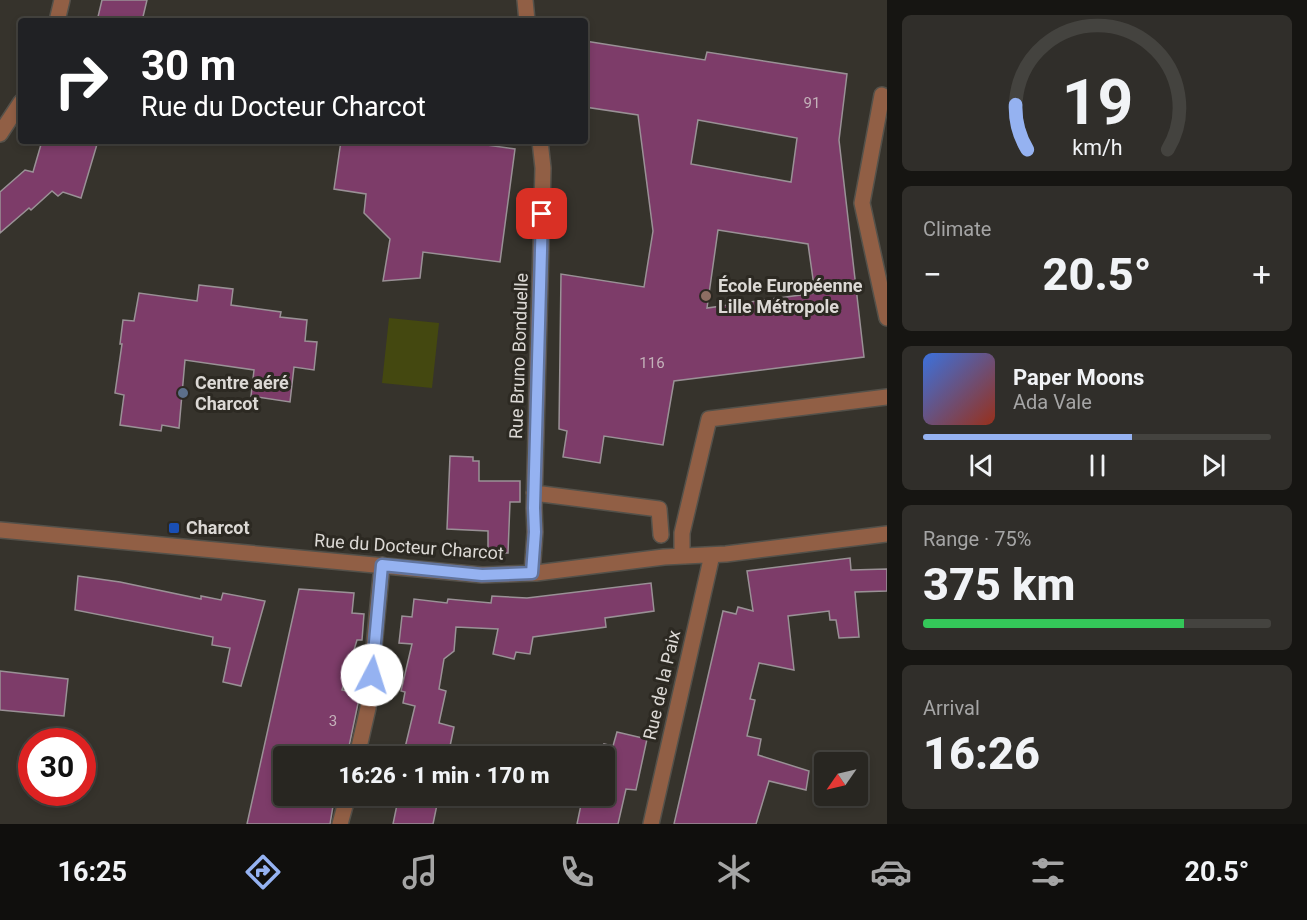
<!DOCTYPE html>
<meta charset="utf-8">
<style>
:root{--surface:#282621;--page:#302e2a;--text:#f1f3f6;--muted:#a5a5a5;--line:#44433f;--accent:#95b2f1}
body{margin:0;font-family:Roboto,sans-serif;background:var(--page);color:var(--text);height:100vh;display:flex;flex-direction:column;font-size:22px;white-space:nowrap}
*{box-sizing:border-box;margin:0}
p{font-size:20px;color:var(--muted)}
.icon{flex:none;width:33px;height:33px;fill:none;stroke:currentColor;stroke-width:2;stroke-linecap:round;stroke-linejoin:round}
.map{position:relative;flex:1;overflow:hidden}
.panel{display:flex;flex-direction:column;gap:15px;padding:15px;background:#161512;width:420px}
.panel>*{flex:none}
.hud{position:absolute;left:18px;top:18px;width:570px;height:126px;border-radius:6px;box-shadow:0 3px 9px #0003,0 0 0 2px var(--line);background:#202124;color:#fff;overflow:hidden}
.needle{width:39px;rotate:236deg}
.tools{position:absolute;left:814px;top:752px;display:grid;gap:12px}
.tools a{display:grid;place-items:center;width:54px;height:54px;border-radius:6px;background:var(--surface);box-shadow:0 3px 9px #0003,0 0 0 2px var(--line);font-size:30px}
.speed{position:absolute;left:18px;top:728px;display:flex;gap:12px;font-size:30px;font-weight:700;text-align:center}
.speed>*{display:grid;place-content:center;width:78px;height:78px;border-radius:50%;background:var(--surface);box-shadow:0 3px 9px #0003,0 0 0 2px var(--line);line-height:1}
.speed .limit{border:9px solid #d22;background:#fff;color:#111}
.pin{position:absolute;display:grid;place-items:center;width:51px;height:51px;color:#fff;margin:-26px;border-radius:12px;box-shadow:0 3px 9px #0006}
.me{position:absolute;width:66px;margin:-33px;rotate:5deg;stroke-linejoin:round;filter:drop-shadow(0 0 4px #0008)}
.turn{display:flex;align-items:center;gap:21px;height:126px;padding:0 24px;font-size:27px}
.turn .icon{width:78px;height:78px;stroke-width:2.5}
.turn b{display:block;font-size:42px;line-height:51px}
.big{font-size:45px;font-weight:800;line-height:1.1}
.panel .card{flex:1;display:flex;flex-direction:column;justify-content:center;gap:9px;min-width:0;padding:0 21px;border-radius:9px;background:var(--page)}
.panel .dial{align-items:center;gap:0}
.dial svg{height:156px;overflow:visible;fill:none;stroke:var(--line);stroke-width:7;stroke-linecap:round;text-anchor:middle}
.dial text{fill:var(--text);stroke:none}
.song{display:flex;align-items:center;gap:18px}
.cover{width:72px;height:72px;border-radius:9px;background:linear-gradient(135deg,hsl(220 70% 55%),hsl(10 70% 35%))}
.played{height:6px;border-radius:3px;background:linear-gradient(90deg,var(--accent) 60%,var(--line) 60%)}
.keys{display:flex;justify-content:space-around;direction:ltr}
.heat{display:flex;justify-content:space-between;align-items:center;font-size:33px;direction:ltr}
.charge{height:9px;border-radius:4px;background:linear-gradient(90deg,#34c759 75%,var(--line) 0)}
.trip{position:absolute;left:273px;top:746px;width:342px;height:60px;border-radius:6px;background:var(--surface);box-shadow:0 3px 9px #0003,0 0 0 2px var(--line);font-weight:800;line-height:60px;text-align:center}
.tabs{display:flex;height:96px;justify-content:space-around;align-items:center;background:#100f0d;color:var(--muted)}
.tabs .icon{width:42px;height:42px}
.tabs .selected{color:var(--accent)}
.tabs b{font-size:27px;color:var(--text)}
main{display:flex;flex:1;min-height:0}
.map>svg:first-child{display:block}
</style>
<main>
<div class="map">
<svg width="887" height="824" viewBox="0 0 887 824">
<rect width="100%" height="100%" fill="#36332c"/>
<!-- green -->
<path fill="#444810" d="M389,318l50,5 -7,65 -50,-5z"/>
<!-- building -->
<path fill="#7d3c69" stroke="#9a9196" stroke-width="1.5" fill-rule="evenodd" d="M102,0h45l-5,21h-45z
M585,41l120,19 2,-8 140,22 -8,66 25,217 -190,24 -11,64 -59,-9 -4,27 -37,-6 4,-26 -8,-2 2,-155 83,13 9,-56 -15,-116 -53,-8zM698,120l99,18 -6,44 -100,-18zM718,230l90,14 7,49 -108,15z
M42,141h56l-17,57 -18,-6 -5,4 -6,-5 -21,19 -2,-2 -29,25v-41l25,-22 8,2z
M341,141h117l57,8 -15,113 -77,-10 -3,26 -37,3 7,-42 -26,-26 2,-19 -32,-5z
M199,285l34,4 -2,16 50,7 -1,5 27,3 -2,21 12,1 -3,28 -20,-3 -4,35 -39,-6 3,-26 -69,-10 -6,68 -17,-3 -1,6 -41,-6 4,-30 -9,-2 7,-49h-2l3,-24 11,1 5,-28 58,8z
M450,456l23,1v4h6v20h41v21h-10l-2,51h-20v-22l-41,-2z
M850,558l1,12 36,-1v22l-32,1 4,45 -20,1 -3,-18h-6l-1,-9 -41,5 6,54 -35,-7 -9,36 5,1 -8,36 14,3 -3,16 51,16 -3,19 -37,-9 -13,43h-82l49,-213 13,3 2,-7 15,4 -6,-40z
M78,576l42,6 81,17v-3l20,4 2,-7 42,8 -24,85 -18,-4 7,-34 -18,-3 1,-8 -138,-27z
M651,583l3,28 -49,7 1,9 -73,10 -3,17 -14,-2 -2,7 -21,-5 5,-25 -42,-2 -2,24 -10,8 -5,30 7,2 -7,32 15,4 -6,29h-45l12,-50 -12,-3 2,-11 -4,-1 11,-47 -13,-1 3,-27 10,1 2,-18 33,4 1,-4 43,4 1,-7 35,2z
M299,589l55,4 -2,20 12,1 -2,26h-5l-15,50 18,4 -13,62h-63v39h28l22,5 -4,24h-83z
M0,671l68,8 -4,37 -64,-6z
M617,732l30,7 -11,51 -10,-1 -8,35h-41l6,-29h21v-51l9,2z
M399,795h40l-6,29h-40z"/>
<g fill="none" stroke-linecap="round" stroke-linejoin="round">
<!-- minor casing -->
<g stroke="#54514a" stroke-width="18">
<path id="minor" d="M525,0l2,21
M57,21l5,-21
M882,95l-20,108 25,115
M0,134l21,-32
M534,493l125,16 2,26
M0,530l482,45 54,-2 128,-16 62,-3 161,-20
M682,556v-23l27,-114 178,-22
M532,573l3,-41 -1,-24 9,-340 -3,-27
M357,756l11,-48 14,-143
M340,824l8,-29
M651,824l61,-269"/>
</g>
<!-- minor -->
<use href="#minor" stroke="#915f45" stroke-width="15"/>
</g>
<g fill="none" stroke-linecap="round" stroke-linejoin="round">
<!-- route casing -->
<g stroke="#61749d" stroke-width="15">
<path id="route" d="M372,675l10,-110 100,10 50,-2 3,-41 -1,-24 8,-294"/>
</g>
<!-- route -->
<use href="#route" stroke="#95b2f1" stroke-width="10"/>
</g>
<!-- markers -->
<circle fill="#8d6e63" stroke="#2c2922" stroke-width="2" cx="706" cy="296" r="6"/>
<circle fill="#5c6f8a" stroke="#2c2922" stroke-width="2" cx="183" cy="393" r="6"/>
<rect fill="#1a4fb4" stroke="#2c2922" stroke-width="2" x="168" y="522" width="12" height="12" rx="3"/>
<g text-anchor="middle" stroke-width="6" stroke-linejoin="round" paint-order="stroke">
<!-- number labels -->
<g font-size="15" fill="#c4b2ba">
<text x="812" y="108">91</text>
<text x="652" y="368">116</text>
<text x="333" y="726">3</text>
</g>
<!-- poi labels -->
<g font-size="18" font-weight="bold" fill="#dcd9d5" stroke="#2c2922" text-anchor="start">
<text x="718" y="292">École Européenne<tspan x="718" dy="21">Lille Métropole</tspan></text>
<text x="195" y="389">Centre aéré<tspan x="195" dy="21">Charcot</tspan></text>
<text x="186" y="534">Charcot</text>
</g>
<!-- street labels -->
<g font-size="18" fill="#dcd9d5" stroke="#2c2922">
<text transform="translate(519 356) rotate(-88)" y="6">Rue Bruno Bonduelle</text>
<text transform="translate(409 547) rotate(4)" y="6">Rue du Docteur Charcot</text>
<text transform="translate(662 685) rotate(-77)" y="6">Rue de la Paix</text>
</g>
</g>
</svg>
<div class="tools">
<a><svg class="needle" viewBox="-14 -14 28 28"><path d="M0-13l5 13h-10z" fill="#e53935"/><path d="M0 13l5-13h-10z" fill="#a5a5a5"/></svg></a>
</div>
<div class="speed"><div class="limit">30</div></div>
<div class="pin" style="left:542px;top:214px;background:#d93025"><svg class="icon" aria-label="arrive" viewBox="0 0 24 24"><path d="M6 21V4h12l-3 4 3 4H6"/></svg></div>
<svg class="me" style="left:372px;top:675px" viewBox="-20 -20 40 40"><circle r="19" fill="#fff"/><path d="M0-13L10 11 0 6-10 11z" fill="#95b2f1"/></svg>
<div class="trip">16:26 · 1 min · 170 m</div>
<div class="hud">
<div class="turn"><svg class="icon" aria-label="right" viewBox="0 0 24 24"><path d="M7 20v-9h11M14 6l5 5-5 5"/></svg><div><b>30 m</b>Rue du Docteur Charcot</div></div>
</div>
</div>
<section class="panel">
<div class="card dial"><svg viewBox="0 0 100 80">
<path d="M14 69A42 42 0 1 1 86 69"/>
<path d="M14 69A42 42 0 0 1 8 46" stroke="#95b2f1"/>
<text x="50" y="56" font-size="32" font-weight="700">19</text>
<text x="50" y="72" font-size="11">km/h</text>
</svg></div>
<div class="card"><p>Climate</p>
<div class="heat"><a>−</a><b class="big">20.5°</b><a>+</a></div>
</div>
<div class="card">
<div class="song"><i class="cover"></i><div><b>Paper Moons</b><p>Ada Vale</p></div></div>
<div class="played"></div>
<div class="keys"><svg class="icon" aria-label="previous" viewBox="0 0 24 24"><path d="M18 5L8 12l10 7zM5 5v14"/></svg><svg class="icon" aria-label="pause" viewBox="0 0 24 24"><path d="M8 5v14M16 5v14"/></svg><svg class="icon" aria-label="next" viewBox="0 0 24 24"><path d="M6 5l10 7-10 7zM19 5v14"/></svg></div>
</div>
<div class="card"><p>Range · 75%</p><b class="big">375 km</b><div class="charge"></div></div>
<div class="card"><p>Arrival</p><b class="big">16:26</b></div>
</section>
</main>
<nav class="tabs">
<b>16:25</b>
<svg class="icon selected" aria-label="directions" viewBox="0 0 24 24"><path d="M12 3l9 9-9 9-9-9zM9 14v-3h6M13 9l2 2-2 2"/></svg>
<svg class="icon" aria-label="music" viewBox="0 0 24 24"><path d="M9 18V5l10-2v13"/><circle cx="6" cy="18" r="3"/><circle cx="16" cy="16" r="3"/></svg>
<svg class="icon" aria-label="phone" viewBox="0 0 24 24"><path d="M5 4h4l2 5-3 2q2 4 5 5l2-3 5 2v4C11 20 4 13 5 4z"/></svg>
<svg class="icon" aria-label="climate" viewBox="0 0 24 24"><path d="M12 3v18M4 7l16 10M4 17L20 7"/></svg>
<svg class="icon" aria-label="car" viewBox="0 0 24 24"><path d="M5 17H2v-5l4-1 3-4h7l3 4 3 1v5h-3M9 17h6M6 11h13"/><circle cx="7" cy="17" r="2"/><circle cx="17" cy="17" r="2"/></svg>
<svg class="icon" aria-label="filters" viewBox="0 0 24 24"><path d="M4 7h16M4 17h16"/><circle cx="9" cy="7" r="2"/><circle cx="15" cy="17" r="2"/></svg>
<b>20.5°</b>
</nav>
